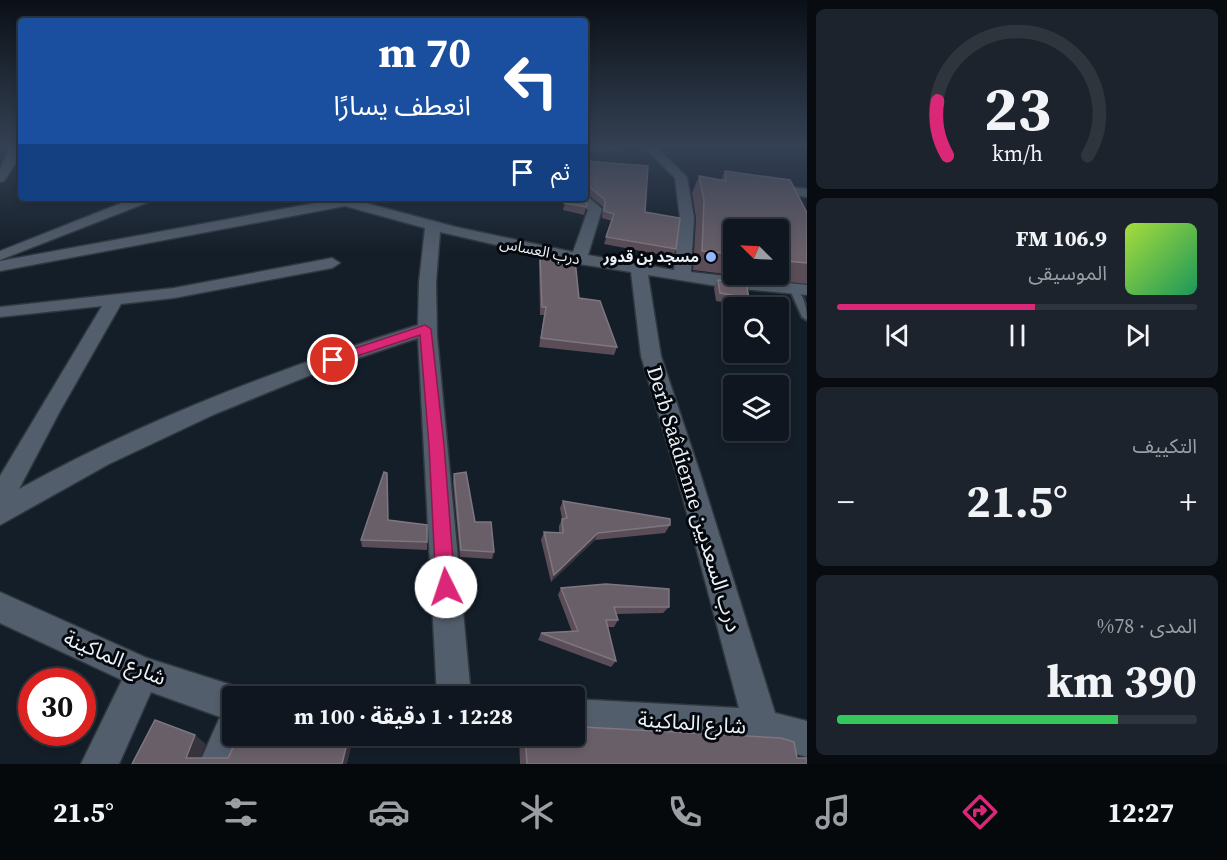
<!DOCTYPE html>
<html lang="ar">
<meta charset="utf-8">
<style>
:root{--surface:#0f161f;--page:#1d232c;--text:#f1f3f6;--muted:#9b9fa4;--line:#2f353d;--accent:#db2777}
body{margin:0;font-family:"Source Serif 4","Noto Sans Arabic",serif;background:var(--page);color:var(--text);direction:rtl;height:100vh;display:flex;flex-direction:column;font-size:22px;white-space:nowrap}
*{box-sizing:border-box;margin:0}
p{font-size:20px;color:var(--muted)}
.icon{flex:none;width:33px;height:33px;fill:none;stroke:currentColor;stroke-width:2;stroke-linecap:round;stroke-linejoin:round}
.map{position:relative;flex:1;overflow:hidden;direction:ltr}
.side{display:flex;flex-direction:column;gap:9px;padding:9px;background:#080c11;width:420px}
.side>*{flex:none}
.guide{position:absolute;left:18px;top:18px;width:570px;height:183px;border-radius:6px;box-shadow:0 3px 9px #0003,0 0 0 2px var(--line);direction:rtl;background:#1a4fa0;color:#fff;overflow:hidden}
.needle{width:39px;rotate:294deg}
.buttons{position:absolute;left:723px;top:219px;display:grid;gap:12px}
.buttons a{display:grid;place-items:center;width:66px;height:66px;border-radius:6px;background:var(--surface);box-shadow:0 3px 9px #0003,0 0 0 2px var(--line);font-size:30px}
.speed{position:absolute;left:18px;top:668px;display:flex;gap:12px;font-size:30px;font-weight:700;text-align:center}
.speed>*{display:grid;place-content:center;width:78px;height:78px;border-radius:50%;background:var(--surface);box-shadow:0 3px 9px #0003,0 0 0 2px var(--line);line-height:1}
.speed .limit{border:9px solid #d22;background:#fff;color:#111}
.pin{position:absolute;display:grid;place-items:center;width:51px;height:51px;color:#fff;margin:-26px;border:3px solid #fff;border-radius:50%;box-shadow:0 2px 6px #0007}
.me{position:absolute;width:66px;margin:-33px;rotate:356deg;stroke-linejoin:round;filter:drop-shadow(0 0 4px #0008)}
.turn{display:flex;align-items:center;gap:21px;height:126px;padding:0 18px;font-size:27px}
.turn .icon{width:78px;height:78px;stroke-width:2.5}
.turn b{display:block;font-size:42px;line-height:51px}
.then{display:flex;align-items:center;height:57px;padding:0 18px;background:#0003;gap:12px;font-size:22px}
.big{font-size:45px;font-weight:700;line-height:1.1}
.side .widget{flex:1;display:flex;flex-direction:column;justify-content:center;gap:9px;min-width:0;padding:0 21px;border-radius:9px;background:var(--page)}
.side .dial{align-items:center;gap:0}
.dial svg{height:156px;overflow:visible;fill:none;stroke:var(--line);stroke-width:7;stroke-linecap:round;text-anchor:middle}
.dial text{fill:var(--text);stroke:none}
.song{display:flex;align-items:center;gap:18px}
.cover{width:72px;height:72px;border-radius:9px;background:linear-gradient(135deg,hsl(80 70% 55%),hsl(150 70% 35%))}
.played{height:6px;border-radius:3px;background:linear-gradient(90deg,var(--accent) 55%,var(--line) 55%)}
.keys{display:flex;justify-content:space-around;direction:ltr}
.heat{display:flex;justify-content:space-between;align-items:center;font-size:33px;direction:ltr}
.charge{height:9px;border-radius:4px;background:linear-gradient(90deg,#34c759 78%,var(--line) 0)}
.trip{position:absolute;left:222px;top:686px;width:363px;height:60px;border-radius:6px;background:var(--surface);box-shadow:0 3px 9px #0003,0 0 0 2px var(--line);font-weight:700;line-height:60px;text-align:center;direction:rtl}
.tabs{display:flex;height:96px;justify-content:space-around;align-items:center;background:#06090c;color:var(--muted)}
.tabs .icon{width:42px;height:42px}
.tabs .active{color:var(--accent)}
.tabs b{font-size:27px;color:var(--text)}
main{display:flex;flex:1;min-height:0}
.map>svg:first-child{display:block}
</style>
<main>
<section class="side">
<div class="widget dial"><svg viewBox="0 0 100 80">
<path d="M14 69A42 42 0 1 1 86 69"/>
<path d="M14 69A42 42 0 0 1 9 41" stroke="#db2777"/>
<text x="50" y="56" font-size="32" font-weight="700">23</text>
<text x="50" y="72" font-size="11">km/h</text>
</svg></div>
<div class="widget">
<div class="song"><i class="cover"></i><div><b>106.9 FM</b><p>الموسيقى</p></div></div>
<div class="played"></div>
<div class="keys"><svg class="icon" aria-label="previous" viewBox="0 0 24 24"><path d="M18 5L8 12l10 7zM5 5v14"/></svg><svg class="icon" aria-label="pause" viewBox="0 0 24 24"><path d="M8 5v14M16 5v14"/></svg><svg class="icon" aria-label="next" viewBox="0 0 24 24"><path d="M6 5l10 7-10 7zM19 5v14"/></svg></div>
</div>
<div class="widget"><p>التكييف</p>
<div class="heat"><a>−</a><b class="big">21.5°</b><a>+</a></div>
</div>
<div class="widget"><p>المدى · 78%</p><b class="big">390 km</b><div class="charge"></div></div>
</section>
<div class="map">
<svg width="807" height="764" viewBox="0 0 807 764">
<rect width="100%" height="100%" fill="#141e29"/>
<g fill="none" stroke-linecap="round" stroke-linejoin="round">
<!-- service casing -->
<g stroke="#30373f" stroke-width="4">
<path id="service" d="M794,287c10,7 13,21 13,33l-5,-3 -12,-27z"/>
</g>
<!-- minor casing -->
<g stroke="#30373f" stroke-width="3">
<path id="minor" d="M10,146l11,1 -6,17 -11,17 -4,1v-13z
M585,146h40l-6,3 -34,2z
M643,146h12l32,31 7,41 -3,54 116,13v10l-84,-8 -75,-12 13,81 40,120 74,237 32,8v36l-45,-12 -188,-11v-35l165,9 -62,-232 -36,-120 -10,-84 -52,-8 -139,-32 -4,50 1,54 34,360h-34l-19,-358 -95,32 -108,44 -106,50 -109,61v-49l102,-170 -102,11v-10l174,-19 158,-30 8,5 -8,5 -158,30 -53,6 -61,107 -41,78c126,-70 261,-121 399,-164l1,-43 6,-54 -80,-22 -345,65v-10l343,-63h22l-3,4 94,25 117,25 15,-42 -11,-12h8v-4l17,15 -14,46 86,15 6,-52 -5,-40z
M768,184l39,5v8l-44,-6 -1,-3 1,-3z
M134,198h19l-2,3 -151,59v-9z
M0,592l147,66 97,31 3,7h-15v39h17l-12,29h-38l20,-45 4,-1 -72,-26 -32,72h-38l41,-84 -122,-57z"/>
</g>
<!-- service -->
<use href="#service" fill="#525e6b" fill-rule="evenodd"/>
<!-- minor -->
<use href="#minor" fill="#525e6b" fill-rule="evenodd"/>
</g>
<!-- wall -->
<path fill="#5a4d57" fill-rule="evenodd" d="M585,161l60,51 31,37 -3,8 -69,-13 8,-23 -10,-3 1,-11 -18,-15z
M725,171l82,42v71l-114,-14 3,-52 -4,-25 7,-17 22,4zM734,230h44v44h-44z
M562,198h20l5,6 -3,11 -21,-5 3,-11z
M540,255l39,43 38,49 -3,8 -75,-8 5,-32h-4l-1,-53z
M718,280l31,18 -5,8 -28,-5 -2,-13z
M454,474l21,48 19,30 -2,7 -32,-2 -7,-75z
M563,501l107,24 -5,8 -70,7 -44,42 -10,-42 3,-8 15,1v-7l3,-7 -2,-11z
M361,540l66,2v8l-65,-3z
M561,588l108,19 -6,6 -47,1 2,6 -4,7h-6l8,34 -5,6 -73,-27 3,-7 31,-1 -14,-37z
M583,727l214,31 10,6h-287l-1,-29h55z"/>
<!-- shaded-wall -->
<path fill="#37333d" d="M598,533l-3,7 -44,42 3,-7z
M195,735l11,9 -8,20 -12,-6z
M349,735h5l-7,29h-5z"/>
<!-- building -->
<path fill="#695f69" stroke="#7e767f" stroke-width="1.5" d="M585,161l63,5 -3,46 35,6 -4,31 -70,-12 8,-23 -10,-3 1,-11 -18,-15 -2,3z
M725,171l65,9 17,33v50l-29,-3v-30h-44v24l-32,-3 2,-51 -5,-24 27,5z
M566,198h16l5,6 -1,3 -22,-4z
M540,255l35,5 4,38 21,3 17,46 -76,-9 5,-31h-4z
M718,280l28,3 3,15 -29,-5z
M384,472l3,1 1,47 39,5v17l-66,-2z
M466,472l9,50h16l3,30 -33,-2 -7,-76z
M563,501l107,18v6l-72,8 -44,42 -10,-43 19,1 -1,-14 5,-1z
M606,584l63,5v18h-55l4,13h-12l10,41 -75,-28 37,-2 -17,-43z
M574,718h6l3,9 198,11 13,4 3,16h10v6h-280l-2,-29h49z
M155,720l40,15 -9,23h42l11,-23h110l-7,29h-210z"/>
<!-- sky -->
<linearGradient id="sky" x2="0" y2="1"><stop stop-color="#0b1017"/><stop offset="0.58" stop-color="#344154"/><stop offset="1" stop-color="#344154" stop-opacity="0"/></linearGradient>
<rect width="807" height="253" fill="url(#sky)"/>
<!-- route -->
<path fill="#db2777" stroke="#8e194d" stroke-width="1.5" d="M425,325l6,4 13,116 11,142 -3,7 -6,2 -7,-2 -3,-7 -7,-142 -9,-110 -87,29 -6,-4 2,-3z"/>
<!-- markers -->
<circle fill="#95b6fd" stroke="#05080c" stroke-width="2" cx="711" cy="257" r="6"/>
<g text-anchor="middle" stroke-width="6" stroke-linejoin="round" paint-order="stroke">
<!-- far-street labels -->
<g font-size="15" fill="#eaf1f9" stroke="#05080c">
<text transform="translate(540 251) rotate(12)" y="5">درب العساس</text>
</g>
<!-- far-poi labels -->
<g font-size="15" font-weight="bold" fill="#eaf1f9" stroke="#05080c" text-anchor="end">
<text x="699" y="262">مسجد بن قدور</text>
</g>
<!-- near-street labels -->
<g font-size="21" fill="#eaf1f9" stroke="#05080c">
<text transform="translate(694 499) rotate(73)" y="7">Derb Saâdienne درب السعديين</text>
<text transform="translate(115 658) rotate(23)" y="7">شارع الماكينة</text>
<text transform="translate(692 723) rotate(4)" y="7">شارع الماكينة</text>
</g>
</g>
</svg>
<div class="buttons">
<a><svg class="needle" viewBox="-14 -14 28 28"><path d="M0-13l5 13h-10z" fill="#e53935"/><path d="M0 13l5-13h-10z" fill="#9b9fa4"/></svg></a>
<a><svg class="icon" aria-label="search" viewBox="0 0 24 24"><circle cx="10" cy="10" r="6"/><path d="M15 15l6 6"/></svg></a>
<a><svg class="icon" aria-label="layers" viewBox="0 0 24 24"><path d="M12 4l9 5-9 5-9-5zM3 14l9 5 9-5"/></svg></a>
</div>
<div class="speed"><div class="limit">30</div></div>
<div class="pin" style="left:333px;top:360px;background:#d93025"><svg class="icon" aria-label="arrive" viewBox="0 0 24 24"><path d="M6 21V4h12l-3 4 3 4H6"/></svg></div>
<svg class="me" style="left:446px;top:587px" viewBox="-20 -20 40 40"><circle r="19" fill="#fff"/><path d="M0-13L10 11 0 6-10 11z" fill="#db2777"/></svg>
<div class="trip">12:28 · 1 دقيقة · 100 m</div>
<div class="guide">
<div class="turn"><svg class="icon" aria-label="left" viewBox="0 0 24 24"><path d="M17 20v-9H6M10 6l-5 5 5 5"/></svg><div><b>70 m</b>انعطف يسارًا</div></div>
<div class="then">ثم<svg class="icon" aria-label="arrive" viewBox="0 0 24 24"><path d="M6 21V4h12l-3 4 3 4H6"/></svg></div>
</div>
</div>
</main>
<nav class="tabs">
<b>12:27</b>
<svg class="icon active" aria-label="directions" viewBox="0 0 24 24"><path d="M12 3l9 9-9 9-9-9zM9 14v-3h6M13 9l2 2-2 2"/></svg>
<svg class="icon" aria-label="music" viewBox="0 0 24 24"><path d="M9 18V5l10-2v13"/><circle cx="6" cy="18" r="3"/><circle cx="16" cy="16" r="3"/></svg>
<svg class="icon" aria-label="phone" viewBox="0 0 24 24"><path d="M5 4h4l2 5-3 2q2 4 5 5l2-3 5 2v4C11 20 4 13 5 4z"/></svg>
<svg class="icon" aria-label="climate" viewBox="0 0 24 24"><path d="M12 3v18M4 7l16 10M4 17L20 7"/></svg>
<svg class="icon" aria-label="car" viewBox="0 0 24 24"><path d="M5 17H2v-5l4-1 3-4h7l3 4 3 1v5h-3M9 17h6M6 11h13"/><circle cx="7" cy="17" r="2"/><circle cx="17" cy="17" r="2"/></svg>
<svg class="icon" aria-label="filters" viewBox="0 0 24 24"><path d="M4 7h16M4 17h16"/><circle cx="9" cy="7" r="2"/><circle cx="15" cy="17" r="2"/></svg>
<b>21.5°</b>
</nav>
